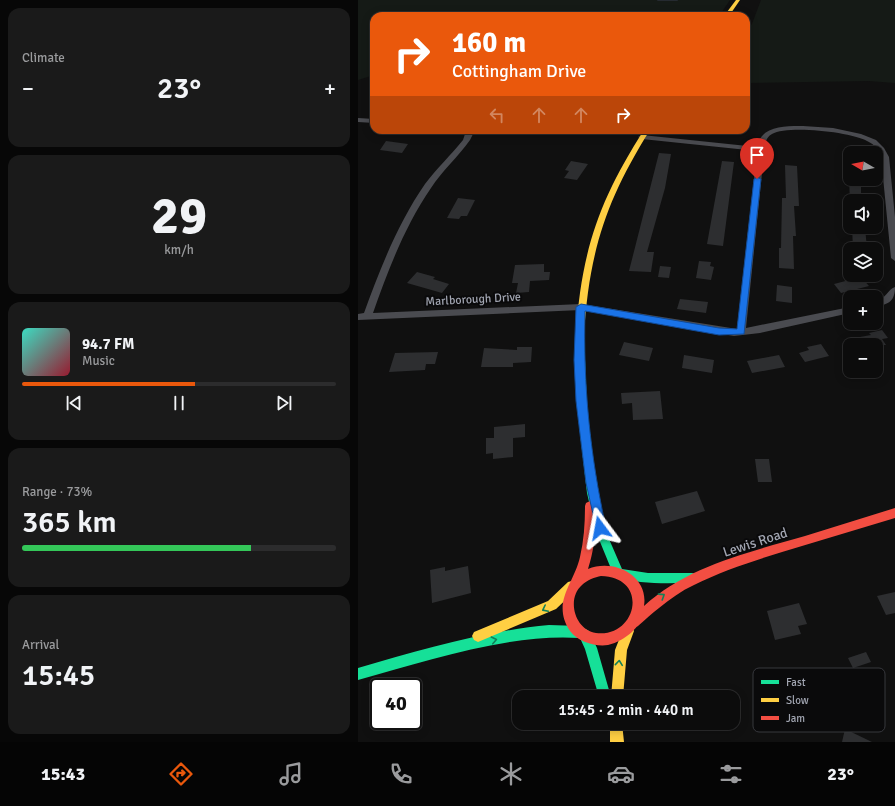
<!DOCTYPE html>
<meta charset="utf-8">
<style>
:root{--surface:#0c0c0c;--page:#1a1a1a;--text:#f1f3f6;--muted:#9a9b9d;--line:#2c2c2d;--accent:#ea580c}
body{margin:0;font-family:Signika,sans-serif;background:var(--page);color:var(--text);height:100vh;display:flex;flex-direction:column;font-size:15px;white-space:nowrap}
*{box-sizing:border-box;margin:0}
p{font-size:13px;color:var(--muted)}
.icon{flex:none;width:22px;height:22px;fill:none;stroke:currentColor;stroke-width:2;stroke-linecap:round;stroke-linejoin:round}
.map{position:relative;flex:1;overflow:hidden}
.panel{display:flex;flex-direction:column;gap:8px;padding:8px;background:#070707;width:358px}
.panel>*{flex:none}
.guide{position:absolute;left:12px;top:12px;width:380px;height:122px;border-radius:12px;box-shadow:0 2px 10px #0003,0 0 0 1px var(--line);background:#ea580c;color:#fff;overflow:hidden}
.needle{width:26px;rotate:279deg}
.tools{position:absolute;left:485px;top:146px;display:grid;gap:8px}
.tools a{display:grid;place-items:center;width:40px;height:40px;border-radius:8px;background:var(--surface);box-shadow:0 2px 10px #0003,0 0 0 1px var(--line);font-size:20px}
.speed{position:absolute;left:12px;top:678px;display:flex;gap:8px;font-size:20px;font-weight:700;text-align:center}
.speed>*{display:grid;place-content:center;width:52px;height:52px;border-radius:50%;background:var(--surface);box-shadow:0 2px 10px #0003,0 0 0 1px var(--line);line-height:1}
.speed .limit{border:2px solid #111;border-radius:6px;background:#fff;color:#111}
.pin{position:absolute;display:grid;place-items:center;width:34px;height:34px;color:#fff;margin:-41px -17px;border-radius:50% 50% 50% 0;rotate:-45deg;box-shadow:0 0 4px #0007}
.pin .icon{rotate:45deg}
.me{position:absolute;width:44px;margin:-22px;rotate:347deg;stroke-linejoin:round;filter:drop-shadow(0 0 3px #0008)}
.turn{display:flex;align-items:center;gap:14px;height:84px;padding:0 16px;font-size:18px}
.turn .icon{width:52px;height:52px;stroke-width:2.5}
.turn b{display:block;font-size:28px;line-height:34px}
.lanes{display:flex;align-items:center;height:38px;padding:0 16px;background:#0003;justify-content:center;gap:20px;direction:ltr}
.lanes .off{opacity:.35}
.big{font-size:30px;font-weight:600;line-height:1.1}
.panel .tile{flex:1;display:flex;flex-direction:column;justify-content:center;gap:6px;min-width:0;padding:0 14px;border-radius:12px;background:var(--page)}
.panel .dial{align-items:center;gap:0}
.dial b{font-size:52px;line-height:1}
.song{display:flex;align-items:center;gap:12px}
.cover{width:48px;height:48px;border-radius:6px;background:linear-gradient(135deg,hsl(170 70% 55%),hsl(350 70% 35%))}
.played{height:4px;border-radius:2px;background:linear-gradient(90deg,var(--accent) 55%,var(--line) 55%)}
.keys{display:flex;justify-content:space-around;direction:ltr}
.heat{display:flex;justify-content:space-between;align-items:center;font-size:22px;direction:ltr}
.charge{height:6px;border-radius:3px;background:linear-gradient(90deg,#34c759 73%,var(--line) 0)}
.trip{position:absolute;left:154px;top:690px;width:228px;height:40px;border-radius:12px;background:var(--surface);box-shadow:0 2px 10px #0003,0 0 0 1px var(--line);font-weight:600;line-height:40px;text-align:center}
.tabs{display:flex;height:64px;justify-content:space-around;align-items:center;background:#050505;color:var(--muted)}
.tabs .icon{width:28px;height:28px}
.tabs .on{color:var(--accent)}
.tabs b{font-size:18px;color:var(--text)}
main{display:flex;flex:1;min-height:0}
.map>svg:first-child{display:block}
</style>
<main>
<section class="panel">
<div class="tile"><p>Climate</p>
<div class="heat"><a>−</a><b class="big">23°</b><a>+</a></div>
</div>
<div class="tile dial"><b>29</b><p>km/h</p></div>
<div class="tile">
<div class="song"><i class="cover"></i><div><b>94.7 FM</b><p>Music</p></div></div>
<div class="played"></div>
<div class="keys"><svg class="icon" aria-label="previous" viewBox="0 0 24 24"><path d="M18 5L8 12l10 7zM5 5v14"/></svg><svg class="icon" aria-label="pause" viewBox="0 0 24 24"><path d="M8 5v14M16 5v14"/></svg><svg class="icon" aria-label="next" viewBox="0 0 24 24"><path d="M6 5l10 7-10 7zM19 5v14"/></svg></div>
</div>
<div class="tile"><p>Range · 73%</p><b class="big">365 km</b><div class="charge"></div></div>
<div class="tile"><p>Arrival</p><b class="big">15:45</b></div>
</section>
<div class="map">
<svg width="537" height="742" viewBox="0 0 537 742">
<rect width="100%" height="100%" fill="#101010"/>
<!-- green -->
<path fill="#151a16" d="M0,0h372l-11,16h-345v59l-16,5z
M403,0h134v83l-26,-2 -123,2v-53l6,-6z"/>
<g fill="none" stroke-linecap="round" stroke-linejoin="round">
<!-- stream -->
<path stroke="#252a30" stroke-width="2" d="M300,0h19"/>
</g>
<!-- building -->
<path fill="#2d2e30" d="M28,141l22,3 -6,9 -22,-3z
M301,153l12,1 -6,34 -18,64h7l-3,20 -22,-1z
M213,161l17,3 -11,16 -13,-2 5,-7 -4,-1z
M364,161l12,1 -11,84 -16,-2z
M427,165l12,1 2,40h-5l2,30h-3l1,33 -15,-1v-20h2l1,-50h4z
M491,179h12v14l19,2 -1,6h-29z
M100,198l17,2 -8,16h-6l-2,3 -12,-1z
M494,227h13l2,22h-14z
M341,261l12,1 -1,4 4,1 -3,13 -15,-2z
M186,264v8h6l-1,8 -19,1 -1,11 -13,1 2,-10h-6l3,-18z
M302,266l11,1 -2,11 -11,-1z
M59,272l18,5 -2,2 16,5 -7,9 -35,-10z
M503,277l8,9 -28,7 -7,-9z
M419,285l15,2v16l-16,-2z
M322,299l28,3 -2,11 -29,-4z
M524,330l6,8 -6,1 4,6h-21l-5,-8 11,-2 -2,-2z
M266,342l29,6 -4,13 -30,-6z
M463,344l8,12 -24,6 -6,-9 10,-3 -2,-3z
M159,347h15l-1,15 -18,1v4h-32l3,-19 33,2z
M80,352l-3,12h-9l-1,6 -36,2 6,-19z
M326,355l30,5 -2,13 -30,-5z
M421,355l6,12 -33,6 -5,-12z
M302,391l3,28 -30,1 -1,-17 -10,1 -1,-11z
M167,424v13l-12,1v19l-20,2v-6l-7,1v-16h8v-11z
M397,459h14l3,23h-14z
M339,491l8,20 -43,13 -7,-22z
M110,566l3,27 -39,10 -2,-33 15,-3v4z
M537,592v21l-9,2 -9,-19z
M441,603l8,21 -9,2 3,8 -26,6 -8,-29z
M508,652l5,10 -18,6 -5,-10z
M487,729l27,13h-30z"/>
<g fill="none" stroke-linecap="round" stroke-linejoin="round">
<!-- street -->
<path fill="#4a4b50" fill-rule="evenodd" d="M0,118l16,1v4l-16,-1z
M445,126l30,2 28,6 15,6 8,8 5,9 6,60v44l-4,-3 -10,-101c-2,-8 -6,-12 -14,-16 -16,-9 -79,-16 -95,-7 -4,2 -6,6 -7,10l-19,184 104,-21v6l-90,20 -26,3 -153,-26 -223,10v-6l6,-1c16,-44 34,-90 61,-129 12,-16 26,-29 38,-44l2,-6 -4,-4h7l5,4 -3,6c-12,17 -28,31 -39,48 -26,38 -43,82 -58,125l208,-9 156,25 20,-178 -115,-12 -4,-2 4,-2 115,12c4,-22 29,-21 46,-21z
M537,287c0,14 -6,17 -19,20v-6c11,-3 11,-11 19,-14z"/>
<!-- fast -->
<path fill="#16e098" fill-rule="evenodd" d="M222,332l4,3 3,72 10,86 9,39 16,37 26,4h44l4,1 2,4 -2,4 -4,1c-26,0 -53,2 -78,-7l-18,-44 -9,-39 -10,-86 -1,-72z
M191,625l31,1 9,5 8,17 14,49h-12l-14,-48 -5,-11c-70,-5 -154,23 -222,42v-12c63,-18 126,-37 191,-43z"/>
<!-- slow -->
<path fill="#ffcf43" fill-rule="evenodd" d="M378,0h4l-11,16h-5z
M286,130h6c-44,70 -61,122 -66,205l-1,2h-6l-1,-2c5,-83 23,-135 68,-205z
M214,581l4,1 2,4 -2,4 -20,19 -78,33 -4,-2 -2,-4 2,-4 74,-31 20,-19z
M270,625l4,2 2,4 -7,19 -4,47h-12l4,-47 9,-23z
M252,723h12l2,19h-14z"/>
<!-- jam -->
<path fill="#f24e42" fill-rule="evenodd" d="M232,501l4,2c6,13 -1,52 -6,66 25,-11 61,6 56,37 43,-40 106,-54 161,-70 30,-9 60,-19 90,-28v10c-31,9 -62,19 -93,28 -36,11 -74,22 -108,39 -13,6 -24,14 -35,23 -8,6 -14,12 -21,18 -2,1 -4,4 -6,6 -7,6 -15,11 -24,13 -12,2 -30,-3 -38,-14 -19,-29 4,-47 10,-74 4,-17 5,-34 5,-51l1,-3zM243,576c49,1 36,62 -5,57 -21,-3 -30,-34 -14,-48 5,-5 13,-8 19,-9z"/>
</g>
<!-- one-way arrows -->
<defs><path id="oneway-chevron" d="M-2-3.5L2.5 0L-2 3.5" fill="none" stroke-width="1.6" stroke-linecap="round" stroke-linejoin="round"/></defs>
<g stroke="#118059">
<use href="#oneway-chevron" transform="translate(304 596) rotate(-33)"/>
<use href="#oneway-chevron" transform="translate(187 609) rotate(153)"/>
<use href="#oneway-chevron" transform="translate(136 640) rotate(-12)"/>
<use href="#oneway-chevron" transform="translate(261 663) rotate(-84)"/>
</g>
<!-- route -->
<path fill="#1a73e8" stroke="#114b97" d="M399,177l4,2 -17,155 -25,1 -134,-24c-2,74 5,144 21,217l-2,4 -4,1 -3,-1 -11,-49 -10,-82 -2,-41 2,-53 5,-3 138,24 18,1 17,-150z"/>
<g text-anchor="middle" stroke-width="4" stroke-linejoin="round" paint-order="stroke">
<!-- street labels -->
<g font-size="12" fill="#a1a5b1" stroke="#0a0a0b">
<text transform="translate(115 299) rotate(-3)" y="4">Marlborough Drive</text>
</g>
<!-- near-street labels -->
<g font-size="14" fill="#a1a5b1" stroke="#0a0a0b">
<text transform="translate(397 542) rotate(-18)" y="5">Lewis Road</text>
</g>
</g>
<!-- legend -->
<rect x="395" y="668" width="132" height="64" rx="6" fill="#0a0a0b" stroke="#37383d" stroke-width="1"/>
<rect x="403" y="680" width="18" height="4" fill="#16e098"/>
<rect x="403" y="698" width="18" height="4" fill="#ffcf43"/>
<rect x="403" y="716" width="18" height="4" fill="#f24e42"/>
<g font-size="11" fill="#a1a5b1">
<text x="428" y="686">Fast</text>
<text x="428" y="704">Slow</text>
<text x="428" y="722">Jam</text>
</g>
</svg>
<div class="tools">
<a><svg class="needle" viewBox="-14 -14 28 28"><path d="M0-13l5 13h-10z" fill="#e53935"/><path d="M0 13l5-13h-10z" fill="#9a9b9d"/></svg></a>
<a><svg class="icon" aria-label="sound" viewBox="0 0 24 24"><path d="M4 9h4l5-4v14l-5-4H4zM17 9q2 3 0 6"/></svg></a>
<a><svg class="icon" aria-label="layers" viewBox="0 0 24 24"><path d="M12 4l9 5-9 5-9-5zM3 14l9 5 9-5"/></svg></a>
<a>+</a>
<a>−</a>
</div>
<div class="speed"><div class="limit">40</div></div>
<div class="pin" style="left:399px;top:179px;background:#d93025"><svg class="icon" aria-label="arrive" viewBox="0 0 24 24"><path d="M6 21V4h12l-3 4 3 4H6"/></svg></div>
<svg class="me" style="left:242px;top:528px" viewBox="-20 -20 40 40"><path d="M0-17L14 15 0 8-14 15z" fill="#1a73e8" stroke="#fff" stroke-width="4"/></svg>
<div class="trip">15:45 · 2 min · 440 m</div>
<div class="guide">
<div class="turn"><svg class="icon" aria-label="right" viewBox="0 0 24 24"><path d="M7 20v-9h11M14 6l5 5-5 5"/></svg><div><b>160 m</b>Cottingham Drive</div></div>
<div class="lanes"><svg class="icon off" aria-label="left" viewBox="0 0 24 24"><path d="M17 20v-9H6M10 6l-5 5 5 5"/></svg><svg class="icon off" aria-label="ahead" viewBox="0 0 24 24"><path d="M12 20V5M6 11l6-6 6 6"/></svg><svg class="icon off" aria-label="ahead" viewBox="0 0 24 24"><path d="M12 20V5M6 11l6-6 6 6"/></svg><svg class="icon" aria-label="right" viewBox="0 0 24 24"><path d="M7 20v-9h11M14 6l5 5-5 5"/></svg></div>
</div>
</div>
</main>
<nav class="tabs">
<b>15:43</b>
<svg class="icon on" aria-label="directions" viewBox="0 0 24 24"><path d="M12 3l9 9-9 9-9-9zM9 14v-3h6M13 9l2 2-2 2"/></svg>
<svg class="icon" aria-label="music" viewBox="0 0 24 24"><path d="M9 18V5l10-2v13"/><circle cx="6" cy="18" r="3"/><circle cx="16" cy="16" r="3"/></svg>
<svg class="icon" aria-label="phone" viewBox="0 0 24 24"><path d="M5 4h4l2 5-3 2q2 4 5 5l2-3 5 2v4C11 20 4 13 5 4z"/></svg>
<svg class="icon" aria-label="climate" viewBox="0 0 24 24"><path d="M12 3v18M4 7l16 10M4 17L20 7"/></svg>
<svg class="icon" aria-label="car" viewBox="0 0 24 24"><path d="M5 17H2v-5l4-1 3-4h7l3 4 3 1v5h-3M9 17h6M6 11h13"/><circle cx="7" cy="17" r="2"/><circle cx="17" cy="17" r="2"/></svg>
<svg class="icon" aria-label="filters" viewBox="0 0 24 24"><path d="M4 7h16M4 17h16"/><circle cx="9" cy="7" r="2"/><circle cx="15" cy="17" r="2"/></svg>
<b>23°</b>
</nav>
